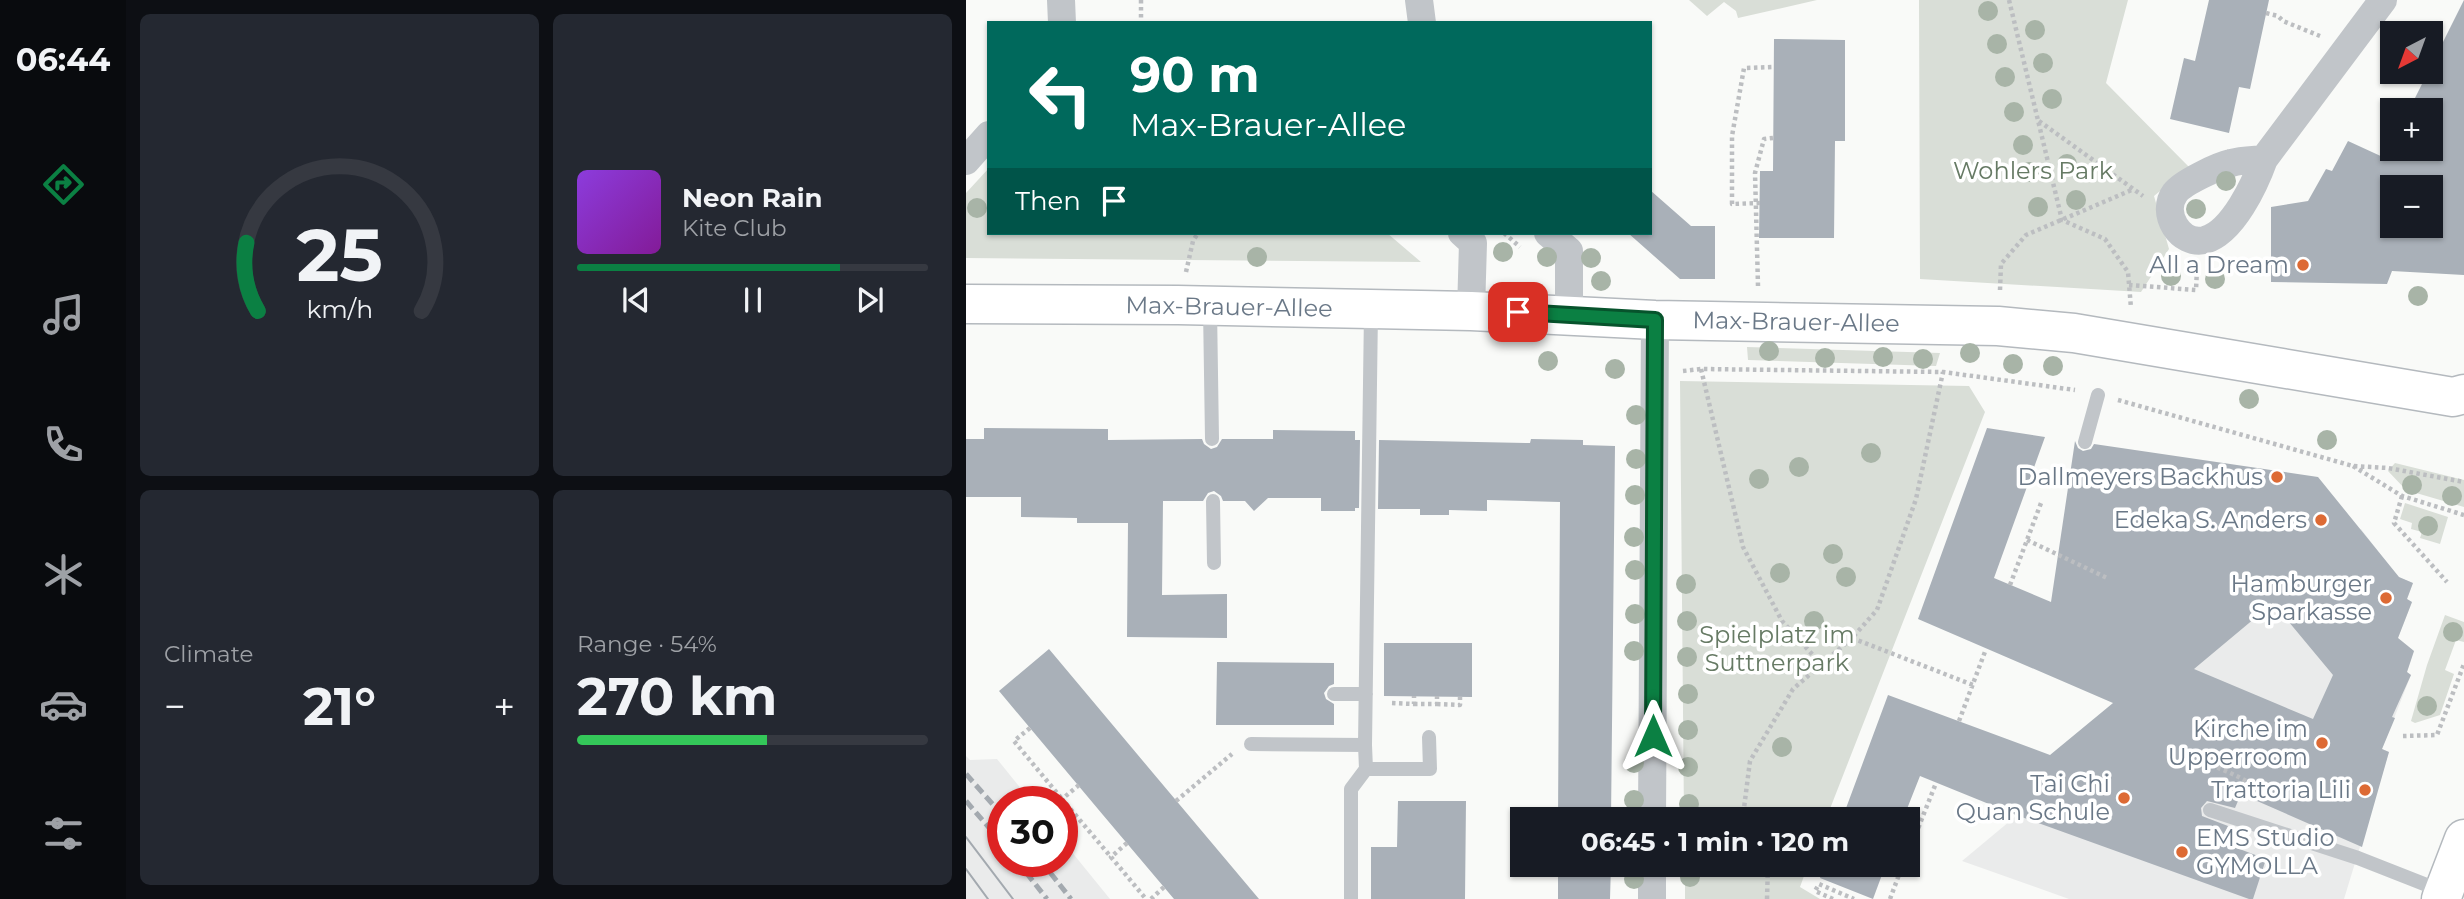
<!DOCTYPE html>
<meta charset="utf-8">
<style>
:root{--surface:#171b24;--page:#242831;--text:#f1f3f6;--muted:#9ea1a6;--line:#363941;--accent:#0b8043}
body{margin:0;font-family:Montserrat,sans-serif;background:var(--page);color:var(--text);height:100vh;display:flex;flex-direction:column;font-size:26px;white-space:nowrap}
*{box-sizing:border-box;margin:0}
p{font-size:23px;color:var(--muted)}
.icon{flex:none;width:38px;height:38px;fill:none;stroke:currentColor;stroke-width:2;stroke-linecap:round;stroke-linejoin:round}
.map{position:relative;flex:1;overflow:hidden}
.details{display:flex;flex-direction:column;gap:14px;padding:14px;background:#0d0f14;width:840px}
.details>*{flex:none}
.banner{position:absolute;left:21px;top:21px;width:665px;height:214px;border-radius:0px;box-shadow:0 2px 5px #0004;background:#00695c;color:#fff;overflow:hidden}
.needle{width:46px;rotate:221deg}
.tools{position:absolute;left:1414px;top:21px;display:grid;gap:14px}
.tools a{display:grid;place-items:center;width:63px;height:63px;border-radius:0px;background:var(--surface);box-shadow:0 2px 5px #0004;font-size:35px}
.speed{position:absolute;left:21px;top:786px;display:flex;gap:14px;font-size:35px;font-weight:700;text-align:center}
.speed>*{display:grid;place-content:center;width:91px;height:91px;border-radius:50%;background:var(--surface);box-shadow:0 2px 5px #0004;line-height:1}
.speed .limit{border:10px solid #d22;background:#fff;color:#111}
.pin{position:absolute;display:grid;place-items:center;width:60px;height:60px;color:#fff;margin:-30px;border-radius:14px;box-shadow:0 4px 10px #0006}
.me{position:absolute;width:77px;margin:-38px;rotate:0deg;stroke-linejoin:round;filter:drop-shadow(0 0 5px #0008)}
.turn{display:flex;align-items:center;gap:24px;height:147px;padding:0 28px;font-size:32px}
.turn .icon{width:91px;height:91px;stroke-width:2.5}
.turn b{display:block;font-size:49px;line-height:60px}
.then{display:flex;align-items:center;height:66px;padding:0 28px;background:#0003;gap:14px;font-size:26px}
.big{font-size:52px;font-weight:700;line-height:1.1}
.details .tile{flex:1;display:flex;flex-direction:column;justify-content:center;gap:10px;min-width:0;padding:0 24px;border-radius:10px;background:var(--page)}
.details .dial{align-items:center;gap:0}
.dial svg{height:182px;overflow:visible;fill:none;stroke:var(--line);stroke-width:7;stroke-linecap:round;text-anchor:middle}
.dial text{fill:var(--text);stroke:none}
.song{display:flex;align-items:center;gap:21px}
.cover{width:84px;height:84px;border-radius:10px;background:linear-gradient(135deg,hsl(270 70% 55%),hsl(290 70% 35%))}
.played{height:7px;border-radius:4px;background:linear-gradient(90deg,var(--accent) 75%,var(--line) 75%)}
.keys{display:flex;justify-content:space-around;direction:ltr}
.heat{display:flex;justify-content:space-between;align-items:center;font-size:38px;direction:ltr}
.charge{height:10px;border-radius:5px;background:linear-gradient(90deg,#34c759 54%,var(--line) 0)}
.details .tiles{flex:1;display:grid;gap:14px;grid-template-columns:repeat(2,1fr)}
.trip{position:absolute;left:544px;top:807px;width:410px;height:70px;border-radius:0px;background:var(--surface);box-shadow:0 2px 5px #0004;font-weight:700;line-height:70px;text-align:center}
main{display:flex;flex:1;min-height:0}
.tabs{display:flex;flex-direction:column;width:126px;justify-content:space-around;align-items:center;background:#090b0e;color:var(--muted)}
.tabs .icon{width:49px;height:49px}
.tabs .active{color:var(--accent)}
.tabs b{font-size:32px;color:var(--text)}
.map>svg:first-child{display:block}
</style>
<main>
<nav class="tabs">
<b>06:44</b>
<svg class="icon active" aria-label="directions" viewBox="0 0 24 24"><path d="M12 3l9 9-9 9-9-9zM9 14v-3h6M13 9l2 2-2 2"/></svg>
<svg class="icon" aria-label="music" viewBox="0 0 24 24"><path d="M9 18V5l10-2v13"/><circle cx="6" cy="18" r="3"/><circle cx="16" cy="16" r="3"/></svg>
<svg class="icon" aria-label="phone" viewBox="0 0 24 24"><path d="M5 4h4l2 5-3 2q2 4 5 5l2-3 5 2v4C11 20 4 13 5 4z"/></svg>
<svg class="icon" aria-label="climate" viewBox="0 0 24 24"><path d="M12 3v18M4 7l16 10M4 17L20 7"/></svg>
<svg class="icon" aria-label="car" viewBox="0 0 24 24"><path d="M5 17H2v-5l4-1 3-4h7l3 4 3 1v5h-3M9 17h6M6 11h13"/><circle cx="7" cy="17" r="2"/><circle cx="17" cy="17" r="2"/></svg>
<svg class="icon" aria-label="filters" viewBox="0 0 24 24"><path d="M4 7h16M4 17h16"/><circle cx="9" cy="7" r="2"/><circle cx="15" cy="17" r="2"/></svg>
</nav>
<section class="details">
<div class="tiles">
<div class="tile dial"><svg viewBox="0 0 100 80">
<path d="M14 69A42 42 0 1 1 86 69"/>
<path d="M14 69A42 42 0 0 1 9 39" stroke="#0b8043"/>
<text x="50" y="56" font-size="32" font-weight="700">25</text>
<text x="50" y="72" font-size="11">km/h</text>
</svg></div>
<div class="tile">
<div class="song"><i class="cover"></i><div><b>Neon Rain</b><p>Kite Club</p></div></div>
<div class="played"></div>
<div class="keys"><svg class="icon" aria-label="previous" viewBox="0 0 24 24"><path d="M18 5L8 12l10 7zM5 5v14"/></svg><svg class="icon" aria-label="pause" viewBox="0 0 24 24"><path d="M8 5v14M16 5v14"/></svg><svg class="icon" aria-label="next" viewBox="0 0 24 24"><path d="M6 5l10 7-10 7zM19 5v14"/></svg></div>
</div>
<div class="tile"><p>Climate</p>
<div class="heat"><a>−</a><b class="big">21°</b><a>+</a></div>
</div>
<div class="tile"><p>Range · 54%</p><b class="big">270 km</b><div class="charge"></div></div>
</div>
</section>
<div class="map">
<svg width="1498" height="899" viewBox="0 0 1498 899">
<rect width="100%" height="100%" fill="#f9faf8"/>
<!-- built -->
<path fill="#eaebeb" d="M1395,529l37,48 15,6 -6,16 5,3 -14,36 16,13 -7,21 4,3 -29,74 7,3 -45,147h-275l-107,-38z
M0,756l4,4 27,-1 34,42 -28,1v59h59v-21l48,59h-144z"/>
<!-- green -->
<path fill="#d9ded7" d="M723,0h128l-79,18 -2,-7 -12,-9 -17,14z
M953,0h209l-22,83 83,84 -35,29 15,53 -28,43 -221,-13z
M23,168v65h398l34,29 -455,-4v-65z
M781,347l193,6 -4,13 -188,-6z
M714,381l289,5 16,26 -159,407h-142z
M1429,463l69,17v27l-58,-17 -18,-19z
M1439,503l43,14 -8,27 -20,-6 2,-6 -11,-3 1,-6 -12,-4z
M1479,615l19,7v20l-8,-2 -11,30 9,4 -14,41 -25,8 -4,-2 16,-56z
M719,865h123l-8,22 20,12h-135z"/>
<!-- building -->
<path fill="#a9b0b8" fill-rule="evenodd" d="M1243,0h60l-19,89 -11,-2 -10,46 -59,-14 14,-61 11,3z
M1498,0v275l-72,-4 -5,13 -116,-2v-75l37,-6 18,-32 6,2 16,-30 37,17 7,-14v5h39v-39h-22l19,-38h3v-6zM1426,187h39v39h-39z
M808,39l71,1v101h-10l-1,97h-75l1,-67h13z
M684,190l41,36h24v53h-35l-52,-46h22z
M18,428l124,1v11l94,-1 2,5 7,5 6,-2 5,-8h51v-9l82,1v9h5l-1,68h-4v3h-34v-13h-53l-14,13 -9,-10h-22l-2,-5 -7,-5 -6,2 -5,8h-40l-1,94 65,-1v44l-100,-1 1,-114h-51v-5l-56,-1v-20h-55v-58h18z
M1021,428l58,9 -51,141 57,24 24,-161 3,7 5,3 8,-2 3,-5 224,33 81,100 14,6 -6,16 5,3 -14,36 16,13 -7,21 4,3 -19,42 3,1 -13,31 7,3 -27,95 -121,-53 -6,14 -28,-7 -6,7 1,8 26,10 -7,16 45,17 -13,40h-4l-233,-84 -96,-39 -17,43h-61l46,-124 162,60 63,-52 -195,-84zM1307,603l60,72 -20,44 -119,-50z
M565,439l52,1v5l32,1 -4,373h-53l2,-317 -73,-2v11l-38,-1v5h-29v-6h-42l1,-69 151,3z
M418,643h88v54l-88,-1z
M83,649l104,124 106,126h-85l-71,-84 -104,-124z
M251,662l117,1v21l-5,2 -5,7 2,6 8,5v21h-118z
M432,801h68l-1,98h-94v-52h26z
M592,864h53l-1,35h-52z
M859,864h61l-13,35 -53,-21z"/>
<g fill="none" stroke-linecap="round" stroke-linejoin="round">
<!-- secondary casing -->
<g stroke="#b4b9be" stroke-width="41">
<path id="secondary" d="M0,304l212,1 293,6 184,9 343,6 76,7 379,64 11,-3
M1475,899l23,-60"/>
</g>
<!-- path -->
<path stroke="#bcbec1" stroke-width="4.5" stroke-dasharray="3.5 3.5" stroke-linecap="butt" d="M175,0v23
M1043,0l53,220 43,19 23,33 3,36
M1300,13l12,3 5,5 37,15
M1073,121l104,75
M794,203l-28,1v-68l12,-68 29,-1
M538,233l16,14
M220,272l7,-31 5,-8
M1163,285l67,5 1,-21
M792,286l-3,-113 9,-34 9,-1
M1034,290l1,-26 25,-29 108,-46
M735,369l42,178 39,74 39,43
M717,371l18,-2 242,3 132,18
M1152,400l235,66 35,2 76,14
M1387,466l49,30 62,19
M1436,496l-8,27 53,59
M1061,540l80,38
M1044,585l31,-82
M886,638l121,47
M426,703l22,1v-8
M448,704h23v-8
M471,704l23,1v-8
M993,721l27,-72
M64,728l-16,13 48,58
M1437,736l34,-1 27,-71
M1218,757c26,6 69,23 87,42
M113,785l-17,14 49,58
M210,801l56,-47
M783,819l-5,-11 6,-47 43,-72 59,-51 25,-28 39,-111 27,-127
M161,843l-16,14 35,42
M942,854l28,-71
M185,899l13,-12
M801,899l1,-35
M867,899l-18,-8 4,-7 35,15
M924,899l13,-35"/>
<!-- service -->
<path stroke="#c1c5c9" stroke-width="14" d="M244,308l2,131
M1119,442l13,-47
M247,501l1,62
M368,694h32
M285,744l114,1 6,-434
M400,769h64l-1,-32
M1244,810l148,48 84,33
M385,899v-110l15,-20 -1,-24"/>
<!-- minor -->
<path stroke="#c1c5c9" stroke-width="28" d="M95,0l1,23
M453,0l3,23
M1298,159c-11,1 -23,1 -33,4 -13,3 -49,20 -56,30 -15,20 5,53 30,47 28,-8 50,-56 59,-81l119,-159
M0,161l23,-26
M496,233l11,10 -2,68
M582,233l21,18v63
M686,819l3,-499
M686,899v-35"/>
<!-- secondary -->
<use href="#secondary" stroke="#fff" stroke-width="38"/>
<!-- tram -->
<path stroke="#a3a9af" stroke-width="2" d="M0,837l47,62
M0,869l22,30"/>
<!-- rail -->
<path stroke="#a3a9af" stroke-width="5" stroke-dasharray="10 5" stroke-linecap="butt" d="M0,774l37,42
M0,801l37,43
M51,861l30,38
M75,861l30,38"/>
</g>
<!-- trees -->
<g fill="#a8b4a7">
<circle cx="1022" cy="11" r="10"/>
<circle cx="1069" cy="30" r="10"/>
<circle cx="1031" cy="44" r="10"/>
<circle cx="1077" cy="63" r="10"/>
<circle cx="1039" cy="77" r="10"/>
<circle cx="1086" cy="99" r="10"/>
<circle cx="1048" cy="112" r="10"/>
<circle cx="1057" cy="145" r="10"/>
<circle cx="1101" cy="164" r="10"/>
<circle cx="1063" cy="172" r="10"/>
<circle cx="1260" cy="181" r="10"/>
<circle cx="1110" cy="200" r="10"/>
<circle cx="1072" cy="207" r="10"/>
<circle cx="11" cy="208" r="10"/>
<circle cx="1230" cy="209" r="10"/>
<circle cx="537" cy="252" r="10"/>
<circle cx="291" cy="257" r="10"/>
<circle cx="581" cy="257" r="10"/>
<circle cx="625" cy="258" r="10"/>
<circle cx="1205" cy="276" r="10"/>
<circle cx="1249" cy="279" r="10"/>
<circle cx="635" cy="281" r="10"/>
<circle cx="1452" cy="296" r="10"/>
<circle cx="803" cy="351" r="10"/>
<circle cx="1004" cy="353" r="10"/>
<circle cx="917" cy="357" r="10"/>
<circle cx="859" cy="358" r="10"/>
<circle cx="957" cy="359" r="10"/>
<circle cx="582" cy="361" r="10"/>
<circle cx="1047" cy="364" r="10"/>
<circle cx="1087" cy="366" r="10"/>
<circle cx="649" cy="369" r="10"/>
<circle cx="1283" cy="399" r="10"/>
<circle cx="670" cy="415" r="10"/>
<circle cx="1361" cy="440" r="10"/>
<circle cx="905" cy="453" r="10"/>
<circle cx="670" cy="459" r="10"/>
<circle cx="833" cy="467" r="10"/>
<circle cx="793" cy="479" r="10"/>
<circle cx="1446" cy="485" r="10"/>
<circle cx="669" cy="495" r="10"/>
<circle cx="1486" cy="496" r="10"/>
<circle cx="1462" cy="526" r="10"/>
<circle cx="668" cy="537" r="10"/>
<circle cx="867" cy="554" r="10"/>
<circle cx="669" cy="570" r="10"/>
<circle cx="814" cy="573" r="10"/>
<circle cx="880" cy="577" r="10"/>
<circle cx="720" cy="584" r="10"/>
<circle cx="669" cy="614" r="10"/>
<circle cx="721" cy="621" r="10"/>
<circle cx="848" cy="621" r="10"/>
<circle cx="1487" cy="632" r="10"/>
<circle cx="668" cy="651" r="10"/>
<circle cx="721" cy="657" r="10"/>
<circle cx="722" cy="694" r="10"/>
<circle cx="1461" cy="706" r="10"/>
<circle cx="722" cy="730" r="10"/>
<circle cx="816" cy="747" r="10"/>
<circle cx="668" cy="763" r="10"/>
<circle cx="722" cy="767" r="10"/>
<circle cx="668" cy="800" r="10"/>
<circle cx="723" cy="804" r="10"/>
<circle cx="724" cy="877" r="10"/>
<circle cx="668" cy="879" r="10"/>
</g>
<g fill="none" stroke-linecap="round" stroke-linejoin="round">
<!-- route casing -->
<g stroke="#07532c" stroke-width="18">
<path id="route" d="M552,312l137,8 -2,416"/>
</g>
<!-- route -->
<use href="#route" stroke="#0b8043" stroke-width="12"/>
</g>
<!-- markers -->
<g fill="#dd6a34" stroke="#fff" stroke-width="2.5">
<circle cx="1337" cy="265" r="7"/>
<circle cx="1311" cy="477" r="7"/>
<circle cx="1355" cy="520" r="7"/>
<circle cx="1420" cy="598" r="7"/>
<circle cx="1356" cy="743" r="7"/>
<circle cx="1399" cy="790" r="7"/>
<circle cx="1158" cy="798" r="7"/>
<circle cx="1216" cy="852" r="7"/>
</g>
<g text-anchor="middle" stroke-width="7" stroke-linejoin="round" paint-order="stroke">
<!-- park labels -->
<g font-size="24" fill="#667a64" stroke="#fff">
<text x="1067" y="179">Wohlers Park</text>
<text x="811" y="643">Spielplatz im<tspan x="811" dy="28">Suttnerpark</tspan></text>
</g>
<!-- poi labels -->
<g font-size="24" fill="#6a7887" stroke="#fff" text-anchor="end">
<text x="1323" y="273">All a Dream</text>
<text x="1297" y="485">Dallmeyers Backhus</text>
<text x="1341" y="528">Edeka S. Anders</text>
<text x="1406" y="592">Hamburger<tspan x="1406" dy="28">Sparkasse</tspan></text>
<text x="1342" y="737">Kirche im<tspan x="1342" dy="28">Upperroom</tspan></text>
<text x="1144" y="792">Tai Chi<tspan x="1144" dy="28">Quan Schule</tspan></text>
<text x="1385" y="798">Trattoria Lili</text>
<text x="1230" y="846" text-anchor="start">EMS Studio<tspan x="1230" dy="28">GYMOLLA</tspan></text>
</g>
<!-- street labels -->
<g font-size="24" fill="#6a7887" stroke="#fff">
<text transform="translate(263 307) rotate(1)" y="8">Max-Brauer-Allee</text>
<text transform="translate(830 322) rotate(1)" y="8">Max-Brauer-Allee</text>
</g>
</g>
</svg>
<div class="tools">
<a><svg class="needle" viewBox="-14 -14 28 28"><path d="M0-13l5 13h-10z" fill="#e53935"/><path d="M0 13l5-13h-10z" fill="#9ea1a6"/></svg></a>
<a>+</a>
<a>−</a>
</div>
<div class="speed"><div class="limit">30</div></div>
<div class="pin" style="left:552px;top:312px;background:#d93025"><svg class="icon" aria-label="arrive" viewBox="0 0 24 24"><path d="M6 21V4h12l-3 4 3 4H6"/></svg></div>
<svg class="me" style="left:687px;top:736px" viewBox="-20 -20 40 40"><path d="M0-17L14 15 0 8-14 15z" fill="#0b8043" stroke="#fff" stroke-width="4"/></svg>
<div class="trip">06:45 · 1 min · 120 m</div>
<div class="banner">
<div class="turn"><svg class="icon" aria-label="left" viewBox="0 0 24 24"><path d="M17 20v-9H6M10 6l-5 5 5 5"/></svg><div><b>90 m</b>Max-Brauer-Allee</div></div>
<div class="then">Then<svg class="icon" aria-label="arrive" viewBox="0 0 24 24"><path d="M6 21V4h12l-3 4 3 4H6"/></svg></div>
</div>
</div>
</main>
